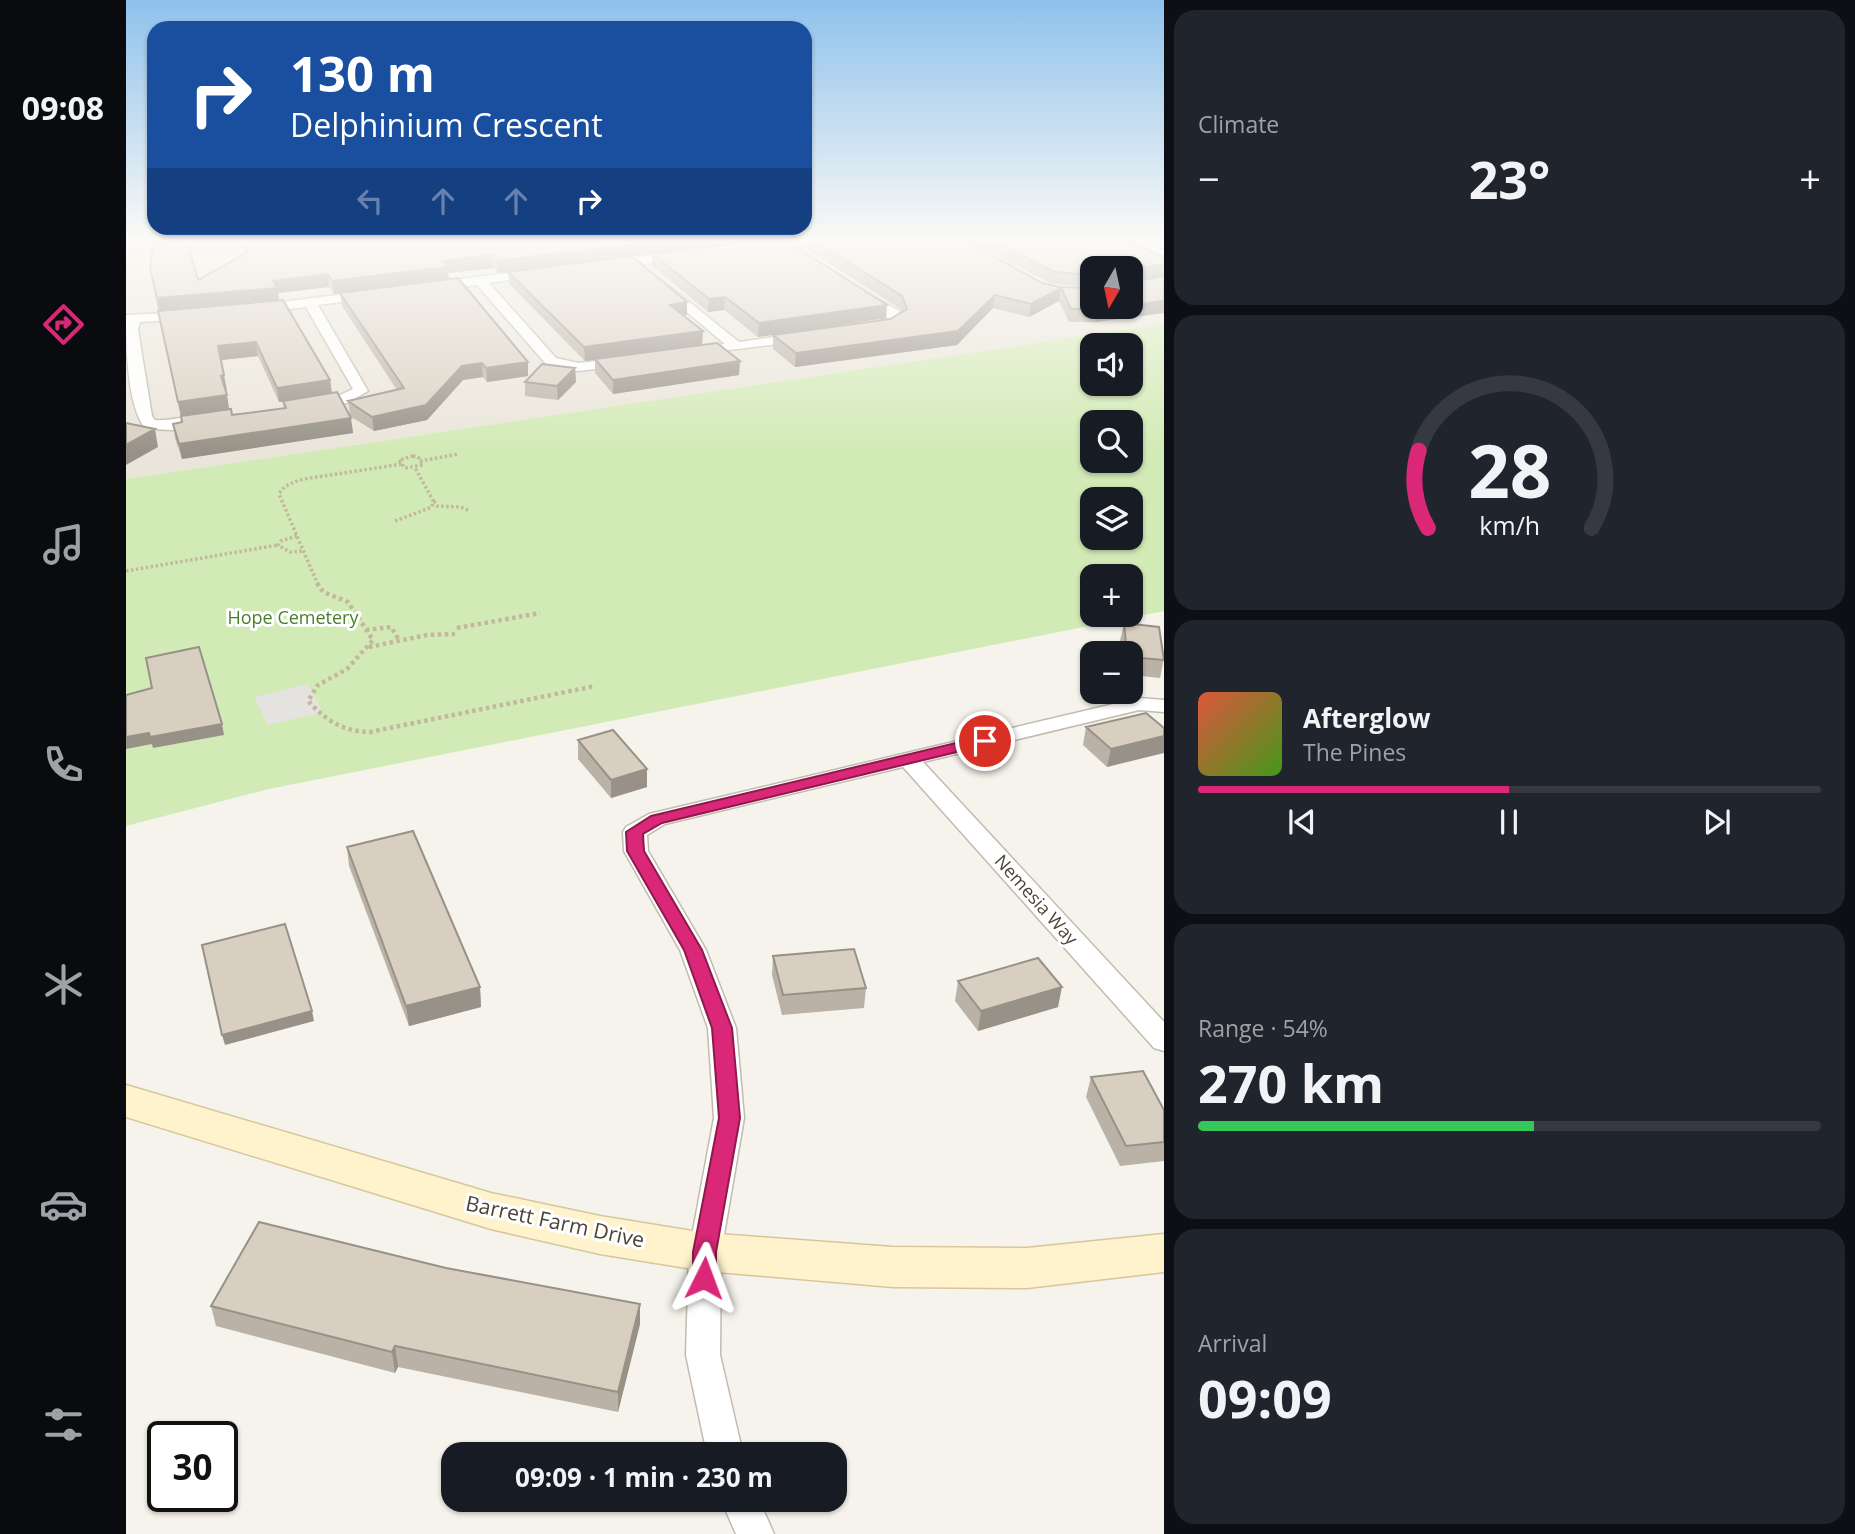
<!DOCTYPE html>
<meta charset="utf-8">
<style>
:root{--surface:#171b24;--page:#20242c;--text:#f1f3f6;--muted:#9ea1a6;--line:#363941;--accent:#db2777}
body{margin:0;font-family:"Open Sans",sans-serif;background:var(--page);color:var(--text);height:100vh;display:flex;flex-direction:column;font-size:26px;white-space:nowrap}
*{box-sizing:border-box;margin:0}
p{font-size:23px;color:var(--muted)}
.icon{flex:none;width:38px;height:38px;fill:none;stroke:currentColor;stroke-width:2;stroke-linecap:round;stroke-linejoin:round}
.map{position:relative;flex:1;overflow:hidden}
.side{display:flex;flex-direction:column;gap:10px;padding:10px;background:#0d0f14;width:691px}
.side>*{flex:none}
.guide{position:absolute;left:21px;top:21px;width:665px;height:214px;border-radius:21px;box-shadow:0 2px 5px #0004;background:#1a4fa0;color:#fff;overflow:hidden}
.needle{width:46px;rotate:189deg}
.controls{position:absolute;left:954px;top:256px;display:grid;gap:14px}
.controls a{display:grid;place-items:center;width:63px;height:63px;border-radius:14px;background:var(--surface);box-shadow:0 2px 5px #0004;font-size:35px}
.speed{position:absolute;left:21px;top:1421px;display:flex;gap:14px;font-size:35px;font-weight:700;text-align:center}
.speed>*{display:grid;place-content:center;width:91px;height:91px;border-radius:50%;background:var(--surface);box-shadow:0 2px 5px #0004;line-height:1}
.speed .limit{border:4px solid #111;border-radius:10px;background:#fff;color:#111}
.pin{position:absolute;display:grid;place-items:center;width:60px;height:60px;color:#fff;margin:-30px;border:4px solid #fff;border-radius:50%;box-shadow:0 2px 7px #0007}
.me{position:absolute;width:77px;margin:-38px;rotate:3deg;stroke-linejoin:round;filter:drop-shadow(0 0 5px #0008)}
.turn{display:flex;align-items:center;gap:24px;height:147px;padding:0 28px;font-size:32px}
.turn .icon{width:91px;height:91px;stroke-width:2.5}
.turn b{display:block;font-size:49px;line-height:60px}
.lanes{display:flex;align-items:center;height:66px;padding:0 28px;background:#0003;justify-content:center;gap:35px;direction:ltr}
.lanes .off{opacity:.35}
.big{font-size:52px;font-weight:700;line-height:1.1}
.side .card{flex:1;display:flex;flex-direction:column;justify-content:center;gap:10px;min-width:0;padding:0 24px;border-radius:21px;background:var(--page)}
.side .dial{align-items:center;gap:0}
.dial svg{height:182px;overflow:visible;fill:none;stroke:var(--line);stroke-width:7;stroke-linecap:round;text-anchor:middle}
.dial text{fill:var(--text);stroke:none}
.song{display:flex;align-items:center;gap:21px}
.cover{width:84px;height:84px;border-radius:10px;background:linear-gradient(135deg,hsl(10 70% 55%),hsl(100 70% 35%))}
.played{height:7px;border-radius:4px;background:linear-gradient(90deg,var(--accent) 50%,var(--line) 50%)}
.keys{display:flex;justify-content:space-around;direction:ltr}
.heat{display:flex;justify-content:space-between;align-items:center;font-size:38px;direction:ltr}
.charge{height:10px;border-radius:5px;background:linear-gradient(90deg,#34c759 54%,var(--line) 0)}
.trip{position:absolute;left:315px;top:1442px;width:406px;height:70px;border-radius:21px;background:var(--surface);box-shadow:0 2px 5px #0004;font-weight:700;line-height:70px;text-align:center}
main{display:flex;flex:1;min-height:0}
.tab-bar{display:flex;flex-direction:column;width:126px;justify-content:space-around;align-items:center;background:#090b0e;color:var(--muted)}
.tab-bar .icon{width:49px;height:49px}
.tab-bar .active{color:var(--accent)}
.tab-bar b{font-size:32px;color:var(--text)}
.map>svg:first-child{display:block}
</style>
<main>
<nav class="tab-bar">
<b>09:08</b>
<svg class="icon active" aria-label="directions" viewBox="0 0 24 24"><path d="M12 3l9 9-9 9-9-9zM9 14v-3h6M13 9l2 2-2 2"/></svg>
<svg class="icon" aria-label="music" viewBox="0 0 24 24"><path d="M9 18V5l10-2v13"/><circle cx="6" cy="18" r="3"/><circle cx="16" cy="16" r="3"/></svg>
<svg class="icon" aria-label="phone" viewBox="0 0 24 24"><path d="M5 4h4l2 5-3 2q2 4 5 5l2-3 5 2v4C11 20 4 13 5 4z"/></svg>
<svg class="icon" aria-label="climate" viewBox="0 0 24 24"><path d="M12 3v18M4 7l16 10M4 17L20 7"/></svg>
<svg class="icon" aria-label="car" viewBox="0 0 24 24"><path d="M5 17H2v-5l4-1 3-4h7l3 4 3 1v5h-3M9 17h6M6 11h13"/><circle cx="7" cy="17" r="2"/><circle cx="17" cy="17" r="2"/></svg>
<svg class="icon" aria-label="filters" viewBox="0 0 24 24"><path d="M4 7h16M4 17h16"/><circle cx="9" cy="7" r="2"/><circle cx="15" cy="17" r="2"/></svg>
</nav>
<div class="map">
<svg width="1038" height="1534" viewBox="0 0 1038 1534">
<rect width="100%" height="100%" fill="#f6f3ec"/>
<!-- residential -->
<path fill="#eae5da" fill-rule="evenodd" d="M0,238h1038v86l-1038,155zM966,268h38v38h-38z"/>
<!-- green -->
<path fill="#d2eab5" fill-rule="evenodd" d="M1038,324v287l-895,178 -143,37v-347zM966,345h38v38h-38zM966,422h38v38h-38zM966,499h38v38h-38zM966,576h38v38h-38z"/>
<!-- parking -->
<path fill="#e5e3e0" d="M182,684l15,28 -55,13 -14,-28z"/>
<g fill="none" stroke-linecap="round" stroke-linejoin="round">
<!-- street casing -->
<g stroke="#c2bbae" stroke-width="3">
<path id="street" d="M0,238h11l-7,13 -4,1z
M670,238h34l-6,4 -67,8 -6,-4 6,-4z
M992,238h15l31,13v9z
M556,251l6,4 -2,3 -78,11 -6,-4 6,-4z
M413,269l4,1v6l-54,7 67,75 22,5 47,-5 5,1 2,3 -2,3 -52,6 -32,-7 -69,-79 -46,6 -6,-4 6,-4z
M537,281l76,61 63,-9 7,4 -7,4 -113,14v-6l36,-5 -67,-56 -1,-3z
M734,289l39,22 4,10 -2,3 -32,6v-6l20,-5 -34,-23 -1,-3z
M243,291l5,1v6l-56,7 50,86 -21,12 -40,5 -3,-3 3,-3 31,-6 15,-7 -47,-82 -49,6 -7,-4 7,-4z
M63,312l7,4 -2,3 -54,3 -2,8 14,86 3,4c16,2 43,-9 55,1 -14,12 -48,10 -66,6 -17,-24 -18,-82 -18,-112z
M1013,698l25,2v12l-25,-2 -216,52 241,260v29l-10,-3 -251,-281 -238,57 -18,11 1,16 58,99 30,78 8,90 -23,134 -1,103 23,99h-36l-21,-99 3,-103 25,-134 -6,-90 -28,-78 -56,-99 -1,-19 3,-5 23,-13z
M595,1500h38l15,34h-38z"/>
</g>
<!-- secondary casing -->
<g stroke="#d6c79b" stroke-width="3">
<path id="secondary" d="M0,1085l365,108 109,23 105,17 188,14 134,1 137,-14v38l-137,16 -134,-1 -188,-16 -105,-17 -109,-25 -365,-112z"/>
</g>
<!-- path-far1 -->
<path stroke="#c4b79f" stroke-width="3.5" stroke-dasharray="2.5 2.5" stroke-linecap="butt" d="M287,456l5,1 5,8 -18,3 -6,-8z
M294,461l39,-7
M308,501l3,5 24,1 9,4
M269,521l37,-14 1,-7 -18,-32
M171,536l-16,5 -3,4 12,7 13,-1
M0,571l152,-26
M192,585l-39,-91c6,-10 15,-12 25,-15l98,-15"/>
<!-- path -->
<path stroke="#c4b79f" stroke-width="4.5" stroke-dasharray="3.5 3.5" stroke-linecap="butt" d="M191,583l6,9 25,10 25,38 -26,29 -29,16 -10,16c19,20 34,30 62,31l225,-46
M331,628l83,-15
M240,630l25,-3 8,13
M243,647l58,-12 28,-1"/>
<!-- street -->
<use href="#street" fill="#fff" fill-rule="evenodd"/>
<!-- secondary -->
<use href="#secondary" fill="#fff3cd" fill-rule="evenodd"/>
</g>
<!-- wall -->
<path fill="#bab2a6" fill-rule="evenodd" d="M28,238h44v1h-7l1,20 6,21 48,-26 -4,-11 -7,-5h544l108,67 -1,13 -128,19 -34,-27 -16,2 -56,-46v-12l-50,6 85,55 -3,1 19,15 -1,14 37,30 -126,19 -18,-21v-13l-10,1 -76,-77 -1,-12 -10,1 -5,-5 -45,5 1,6 79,83v14l-41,6 -4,-5 -20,3 -36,40 -53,11 -24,-15 3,17 -171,26 -7,-21 -2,-14 9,-2 -21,-97 -11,-57zM203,287l5,7 6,-1 2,13 55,84 -49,11 2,14 -18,-22 -2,-13 -51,-80 -1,-7zM132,356l21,46 4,-1 1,7 -52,7 -3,-6 -8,-49z
M678,238h157l81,45 17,4 33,1v18h38v-38h-38v19l-40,-3 -89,-46h160l41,19v56l-69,9h-26l-10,-21 -30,16 -36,-9 -36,37 -162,22 -22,-18v-14l117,-16 12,-7 -2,-3 -96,-62z
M449,368l1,14 -18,18 -33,-4v-14z
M998,623l40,35 -4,20 -30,-3v-22h-8l-2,-12z
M960,727l78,1 -57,39 -24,-22z
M452,740l69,29v18l-36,11 -33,-39z
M221,847l133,140 1,20 -72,19 -60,-160z
M647,956l93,32 -2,20 -82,7 -10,-40z
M832,981l100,26 -80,24 -23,-30z
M965,1077l73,33v51l-44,5 -34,-69z
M320,1268l194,36v20l-22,88 -220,-45 -3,6 -179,-47 -5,-20z"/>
<!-- shaded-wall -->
<path fill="#979187" d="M64,238h8v1h-7l1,25 -2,-12z
M558,238h95l-281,35v-12z
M366,255l1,13 -45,5 1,6 -115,15 -2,-13 111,-20z
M1038,264v12l-34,6v-12z
M202,274l1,13 -51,6 1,8 -120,10 -2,-13 116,-17z
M935,288l-2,13 -30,16 2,-13z
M869,295l-2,13 -36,37 -162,22 1,-14z
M599,297l-1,13 -16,2 1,-13z
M1038,301v12l-69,9 3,-13 32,-3v-1z
M561,302v13l-17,3v-13z
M761,305l-1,13 -128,19 1,-14z
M577,331l-1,14 -117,16 -1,-14z
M130,342l2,14 -37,4 -3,-14z
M614,361l-1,14 -126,19v-14z
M402,362v14l-41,6 -1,-14z
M356,363l1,14 -20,3 -36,40 -53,11 -2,-14 90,-51z
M449,368l1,14 -18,18 -1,-14z
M98,375l3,15h-3l-3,-14z
M204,380l2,14 -53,8 -2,-14z
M101,395l2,14 -48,7 -3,-14z
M225,418l2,15 -171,26 -3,-15z
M29,429l3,18 -32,18v-20z
M96,724l2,11 -71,13 -3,-11z
M23,733l3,11 -26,5v-12z
M1038,736v17l-57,14 4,-18z
M521,769v18l-36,11v-18z
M354,987l1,20 -72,19 -3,-20z
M936,987l-4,20 -80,24 3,-20z
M186,1011l2,10 -89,24 -3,-10z
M514,1304v20l-22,88v-20z
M269,1346l3,21 -3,6 -3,-21z"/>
<!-- building -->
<path fill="#d8cfc1" stroke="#979187" stroke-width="2" d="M28,238h36v14l8,28 50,-28 -5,-14h441l-186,23 -6,-6 -49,6 5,6 -116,14 -4,-7 -55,7 4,7 -120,10 -7,-30z
M656,238l105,67 -128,18 -34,-26 -16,2 -57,-45z
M683,238h152l81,45 17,4 33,1v18h29l-23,3h-27l-10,-21 -30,16 -36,-9 -37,36 -162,22 -23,-18 117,-16 17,-10 -5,-13z
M862,238h135l41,19v7l-34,6v-2h-38v7l-38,-3z
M506,256l55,46 -17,3 33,26 -119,16 -76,-75z
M1038,276v25l-34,4v-25l3,2z
M332,278l70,84 -42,6 -4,-5 -20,3 -36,39 -54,12 -24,-16 56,-13 -64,-95z
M157,300l47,80 -53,8 -21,-46 -38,4 6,29 -3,1 6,19 -49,7 -20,-91z
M591,343l23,18 -127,19 -18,-21z
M416,364l33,4 -18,18 -32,-4z
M211,392l14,26 -172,26 -6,-20 9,-2 -1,-6 50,-7 1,6 54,-7 -3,-7z
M0,423l29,6 -29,16z
M998,623l35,4 5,33 -34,-3v-4h-3z
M73,647l23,77 -72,13 -1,-4 -23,4v-42l26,-7 -6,-30z
M1020,713l18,15v8l-53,13 -25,-22z
M487,730l34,39 -36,11 -33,-40z
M287,831l67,156 -74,19 -59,-159z
M159,924l27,87 -90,24 -20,-90z
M728,949l12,39 -83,7 -10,-39z
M912,958l24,29 -81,24 -23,-30z
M1017,1071l21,39v32l-38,4 -35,-69z
M133,1222l187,46 194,36 -22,88 -223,-46 -3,6 -181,-46z"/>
<!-- sky -->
<linearGradient id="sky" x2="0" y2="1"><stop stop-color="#8fc1ec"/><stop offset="0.53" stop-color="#fbfaf6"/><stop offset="1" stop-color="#fbfaf6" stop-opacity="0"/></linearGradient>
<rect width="1038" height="453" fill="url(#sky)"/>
<!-- route -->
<path fill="#db2777" stroke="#8e194d" stroke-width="2" d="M859,736l8,5 -3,3 -328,79 -19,11 1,17 58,99 30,78 8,90 -24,134v26l-4,7 -8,3 -8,-3 -3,-7v-26l26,-134 -7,-90 -28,-78 -57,-99 -1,-19 25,-16z"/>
<g text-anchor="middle" stroke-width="6" stroke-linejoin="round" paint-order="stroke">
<!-- park labels -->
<g font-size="18" fill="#4a7f2a" stroke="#fff">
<text x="167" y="624">Hope Cemetery</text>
</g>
<!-- street labels -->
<g font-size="18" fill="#4b4439" stroke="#fff">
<text transform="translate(910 900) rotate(48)" y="6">Nemesia Way</text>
</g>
<!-- near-street labels -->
<g font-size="21" fill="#4b4439" stroke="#fff">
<text transform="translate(429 1222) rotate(12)" y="7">Barrett Farm Drive</text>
</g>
</g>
</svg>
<div class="controls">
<a><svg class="needle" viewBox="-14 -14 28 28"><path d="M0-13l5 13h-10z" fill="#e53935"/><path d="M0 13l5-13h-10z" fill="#9ea1a6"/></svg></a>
<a><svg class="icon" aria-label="sound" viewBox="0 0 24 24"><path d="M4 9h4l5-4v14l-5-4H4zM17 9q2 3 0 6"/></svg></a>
<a><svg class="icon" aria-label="search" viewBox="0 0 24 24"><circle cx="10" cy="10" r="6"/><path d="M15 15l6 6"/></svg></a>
<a><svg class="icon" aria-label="layers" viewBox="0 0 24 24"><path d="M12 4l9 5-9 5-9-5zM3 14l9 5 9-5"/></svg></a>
<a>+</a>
<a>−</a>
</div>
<div class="speed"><div class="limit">30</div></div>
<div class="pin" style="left:859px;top:741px;background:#d93025"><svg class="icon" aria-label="arrive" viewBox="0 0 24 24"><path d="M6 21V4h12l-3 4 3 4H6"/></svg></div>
<svg class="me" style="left:578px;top:1278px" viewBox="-20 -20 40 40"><path d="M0-17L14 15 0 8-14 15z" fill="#db2777" stroke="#fff" stroke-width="4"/></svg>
<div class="trip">09:09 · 1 min · 230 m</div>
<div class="guide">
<div class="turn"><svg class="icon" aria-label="right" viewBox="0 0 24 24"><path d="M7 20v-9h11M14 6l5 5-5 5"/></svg><div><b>130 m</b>Delphinium Crescent</div></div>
<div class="lanes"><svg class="icon off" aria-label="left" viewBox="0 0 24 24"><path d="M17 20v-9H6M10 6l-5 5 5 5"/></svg><svg class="icon off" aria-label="ahead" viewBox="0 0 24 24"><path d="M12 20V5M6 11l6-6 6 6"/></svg><svg class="icon off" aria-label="ahead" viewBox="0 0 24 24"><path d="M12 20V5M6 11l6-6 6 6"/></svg><svg class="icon" aria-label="right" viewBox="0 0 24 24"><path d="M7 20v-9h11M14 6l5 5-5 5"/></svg></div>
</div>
</div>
<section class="side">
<div class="card"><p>Climate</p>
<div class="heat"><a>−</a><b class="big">23°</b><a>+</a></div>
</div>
<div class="card dial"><svg viewBox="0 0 100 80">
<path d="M14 69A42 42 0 1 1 86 69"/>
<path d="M14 69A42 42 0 0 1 10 35" stroke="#db2777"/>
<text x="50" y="56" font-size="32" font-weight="700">28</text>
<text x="50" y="72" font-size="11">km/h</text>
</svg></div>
<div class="card">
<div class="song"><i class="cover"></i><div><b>Afterglow</b><p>The Pines</p></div></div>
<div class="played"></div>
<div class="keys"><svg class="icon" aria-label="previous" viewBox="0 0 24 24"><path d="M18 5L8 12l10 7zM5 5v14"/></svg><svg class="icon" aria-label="pause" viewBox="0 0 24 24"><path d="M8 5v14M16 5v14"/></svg><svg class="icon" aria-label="next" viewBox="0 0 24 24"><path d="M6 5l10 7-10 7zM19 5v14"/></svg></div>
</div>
<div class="card"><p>Range · 54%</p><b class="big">270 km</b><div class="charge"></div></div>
<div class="card"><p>Arrival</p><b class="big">09:09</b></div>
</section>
</main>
